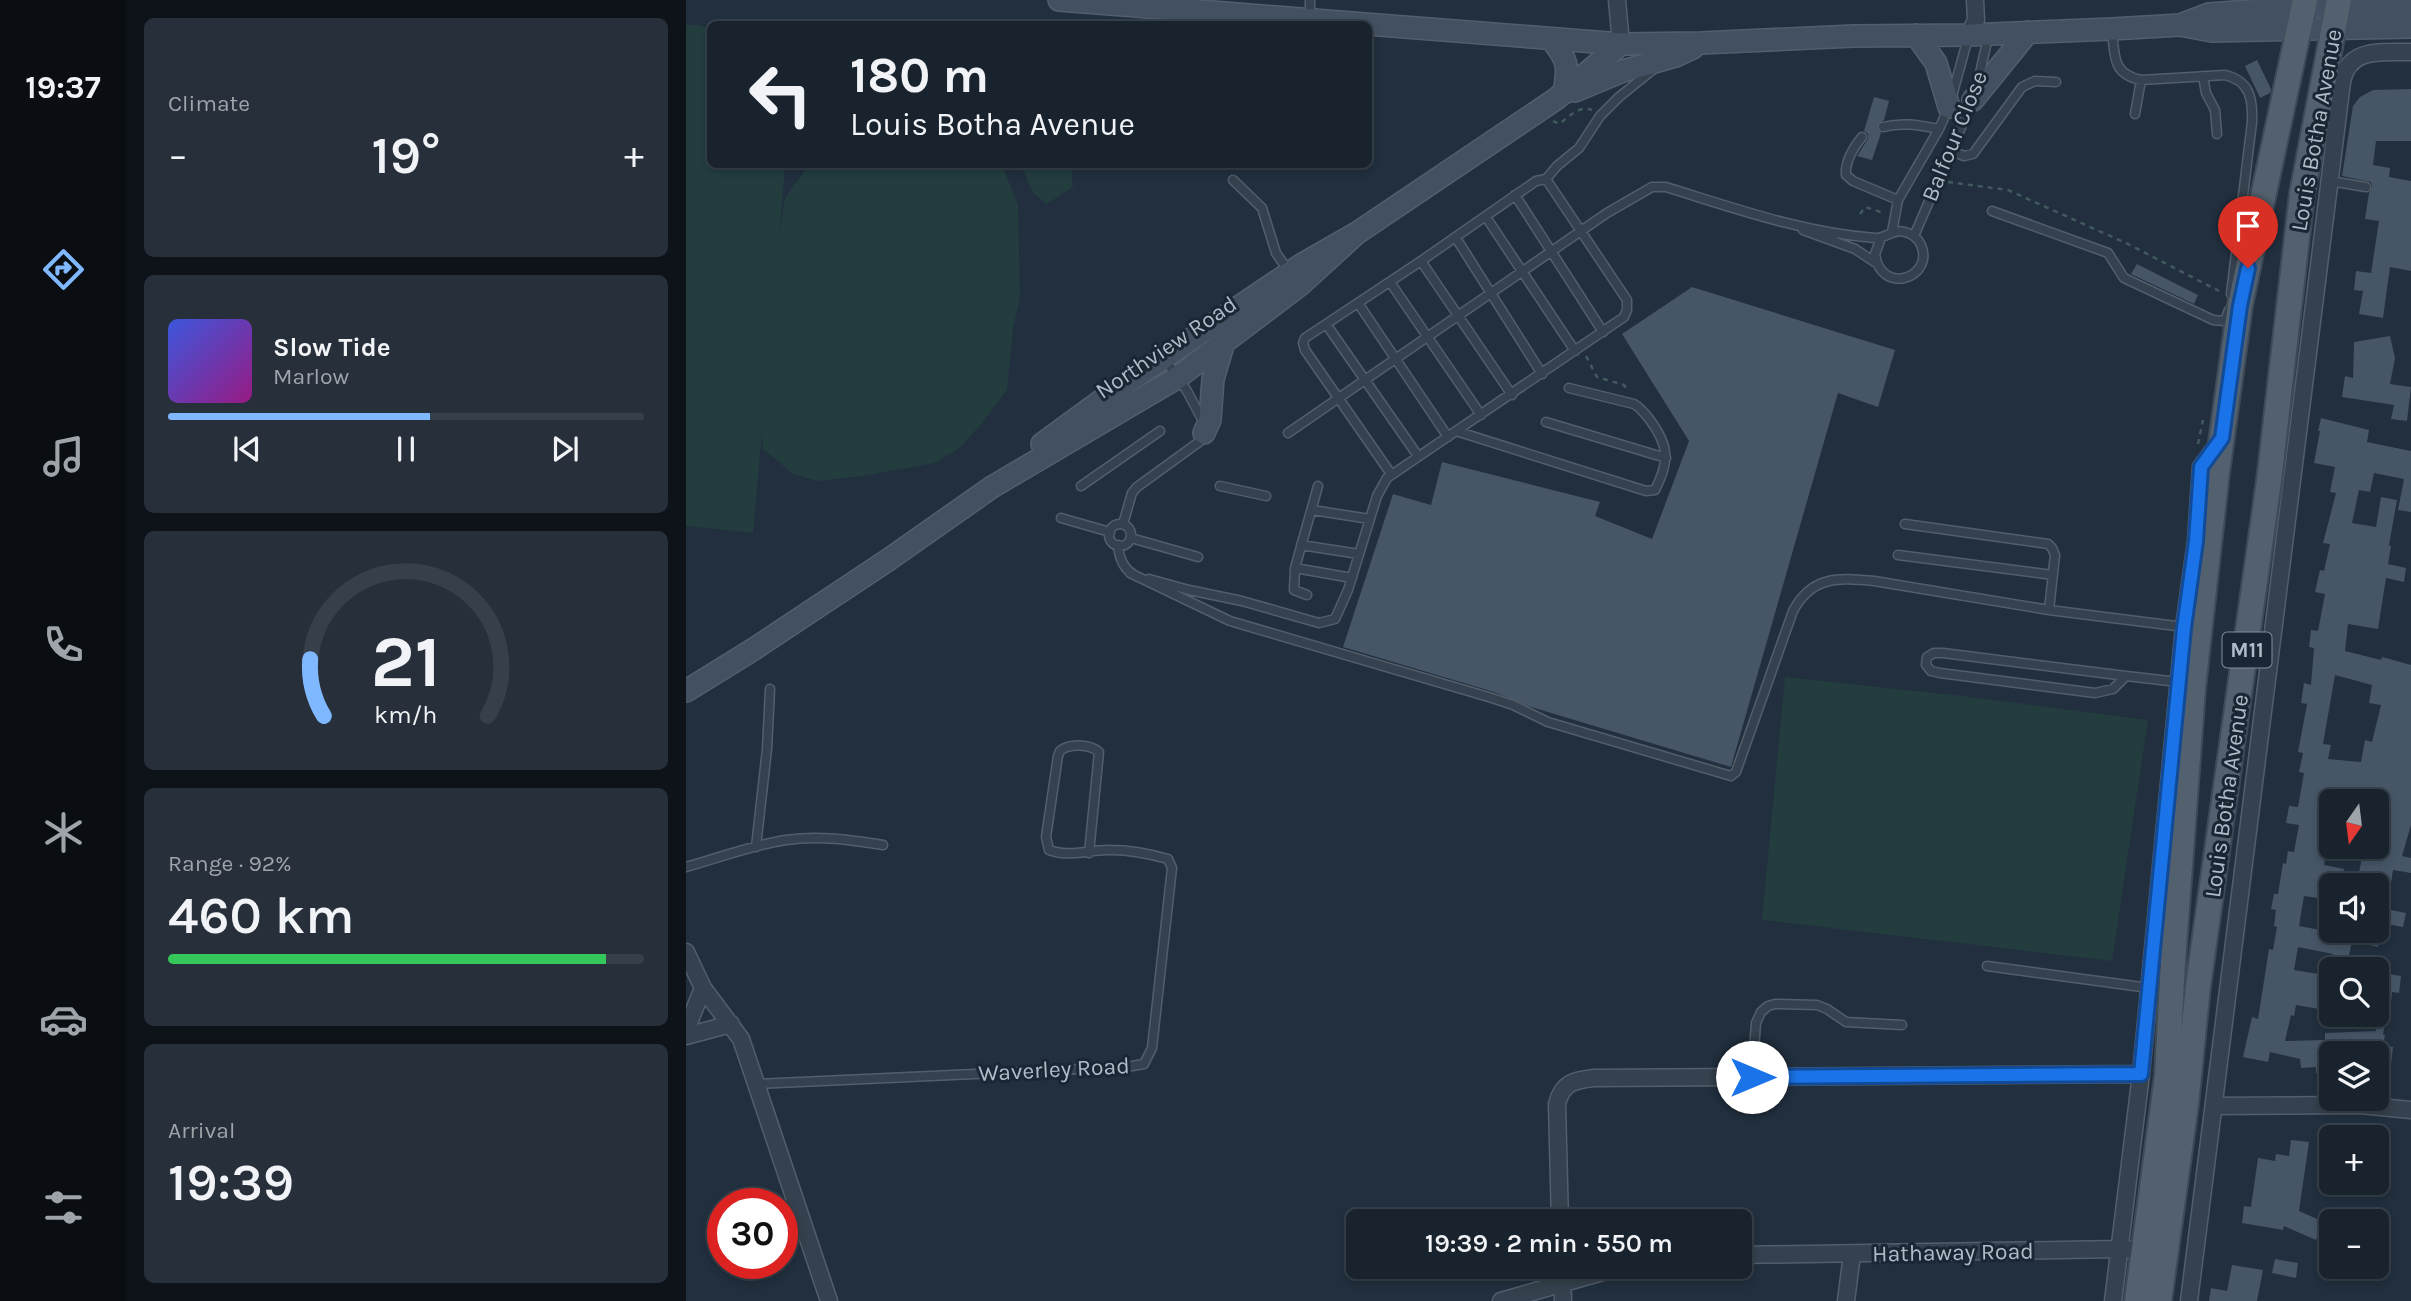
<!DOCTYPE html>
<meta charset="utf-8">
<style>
:root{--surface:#19232e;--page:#262f3a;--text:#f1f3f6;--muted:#9fa4aa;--line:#37404a;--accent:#80b8ff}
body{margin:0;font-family:Karla,sans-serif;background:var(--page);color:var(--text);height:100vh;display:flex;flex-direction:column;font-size:26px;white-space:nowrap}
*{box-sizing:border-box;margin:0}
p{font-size:23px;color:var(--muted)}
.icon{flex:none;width:38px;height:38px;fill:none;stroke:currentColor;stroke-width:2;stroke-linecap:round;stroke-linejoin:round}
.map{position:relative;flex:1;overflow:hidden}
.panel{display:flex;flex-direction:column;gap:18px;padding:18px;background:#0e1319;width:560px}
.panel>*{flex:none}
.hud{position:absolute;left:21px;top:21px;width:665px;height:147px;border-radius:10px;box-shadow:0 4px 10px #0003,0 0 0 2px var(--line);background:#19232e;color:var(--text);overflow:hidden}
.needle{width:46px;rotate:194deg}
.buttons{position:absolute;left:1633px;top:789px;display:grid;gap:14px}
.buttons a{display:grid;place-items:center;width:70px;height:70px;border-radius:10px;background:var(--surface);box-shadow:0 4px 10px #0003,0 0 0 2px var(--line);font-size:35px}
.speed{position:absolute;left:21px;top:1188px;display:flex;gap:14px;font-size:35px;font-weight:700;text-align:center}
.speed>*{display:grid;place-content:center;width:91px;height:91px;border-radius:50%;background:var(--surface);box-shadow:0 4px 10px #0003,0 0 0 2px var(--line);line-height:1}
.speed .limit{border:10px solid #d22;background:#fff;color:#111}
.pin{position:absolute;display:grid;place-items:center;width:60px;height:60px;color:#fff;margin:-72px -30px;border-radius:50% 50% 50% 0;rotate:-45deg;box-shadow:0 0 7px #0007}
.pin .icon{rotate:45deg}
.me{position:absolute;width:77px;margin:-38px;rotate:90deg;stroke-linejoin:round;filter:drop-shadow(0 0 5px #0008)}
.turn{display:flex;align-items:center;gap:24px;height:147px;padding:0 28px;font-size:32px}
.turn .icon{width:91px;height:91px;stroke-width:2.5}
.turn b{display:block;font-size:49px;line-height:60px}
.big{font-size:52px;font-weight:600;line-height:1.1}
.panel .tile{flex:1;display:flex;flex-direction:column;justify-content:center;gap:10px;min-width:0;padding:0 24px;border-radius:10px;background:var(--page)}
.panel .dial{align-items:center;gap:0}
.dial svg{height:182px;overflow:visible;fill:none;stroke:var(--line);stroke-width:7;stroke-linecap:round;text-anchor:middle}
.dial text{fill:var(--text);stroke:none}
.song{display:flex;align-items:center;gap:21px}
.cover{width:84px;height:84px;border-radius:10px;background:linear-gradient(135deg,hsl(230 70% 55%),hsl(310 70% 35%))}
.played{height:7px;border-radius:4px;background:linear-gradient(90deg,var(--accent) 55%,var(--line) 55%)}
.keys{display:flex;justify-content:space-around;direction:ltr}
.heat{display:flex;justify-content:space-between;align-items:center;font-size:38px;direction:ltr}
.charge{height:10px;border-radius:5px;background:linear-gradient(90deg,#34c759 92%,var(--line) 0)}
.trip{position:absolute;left:660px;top:1209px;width:406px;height:70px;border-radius:10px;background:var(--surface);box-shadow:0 4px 10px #0003,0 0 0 2px var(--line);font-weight:600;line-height:70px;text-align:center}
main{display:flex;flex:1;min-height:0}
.tabs{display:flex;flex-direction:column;width:126px;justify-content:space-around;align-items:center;background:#0a0e12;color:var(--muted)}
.tabs .icon{width:49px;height:49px}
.tabs .current{color:var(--accent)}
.tabs b{font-size:32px;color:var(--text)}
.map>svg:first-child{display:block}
</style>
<main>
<nav class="tabs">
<b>19:37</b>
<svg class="icon current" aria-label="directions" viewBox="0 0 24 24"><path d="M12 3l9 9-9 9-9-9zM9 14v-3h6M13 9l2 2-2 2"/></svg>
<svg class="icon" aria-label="music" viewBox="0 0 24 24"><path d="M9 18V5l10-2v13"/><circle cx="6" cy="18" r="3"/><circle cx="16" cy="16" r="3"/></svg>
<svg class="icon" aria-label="phone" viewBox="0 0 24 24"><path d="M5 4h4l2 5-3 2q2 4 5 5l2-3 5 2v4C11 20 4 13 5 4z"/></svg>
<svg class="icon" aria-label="climate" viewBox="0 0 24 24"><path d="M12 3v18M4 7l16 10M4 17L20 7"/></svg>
<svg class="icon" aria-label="car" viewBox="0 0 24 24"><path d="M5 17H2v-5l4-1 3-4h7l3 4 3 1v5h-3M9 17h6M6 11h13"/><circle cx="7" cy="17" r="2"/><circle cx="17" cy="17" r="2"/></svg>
<svg class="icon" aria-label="filters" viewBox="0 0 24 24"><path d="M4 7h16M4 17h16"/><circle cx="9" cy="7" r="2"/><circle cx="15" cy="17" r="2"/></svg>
</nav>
<section class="panel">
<div class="tile"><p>Climate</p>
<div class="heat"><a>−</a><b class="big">19°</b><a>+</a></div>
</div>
<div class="tile">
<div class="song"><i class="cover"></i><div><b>Slow Tide</b><p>Marlow</p></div></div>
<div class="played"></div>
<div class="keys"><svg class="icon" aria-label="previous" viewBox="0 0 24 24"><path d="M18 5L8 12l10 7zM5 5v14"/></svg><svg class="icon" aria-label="pause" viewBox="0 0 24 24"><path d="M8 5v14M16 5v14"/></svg><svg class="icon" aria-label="next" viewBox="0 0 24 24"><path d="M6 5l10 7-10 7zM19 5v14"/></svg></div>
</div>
<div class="tile dial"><svg viewBox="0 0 100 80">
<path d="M14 69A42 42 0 1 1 86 69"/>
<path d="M14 69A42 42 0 0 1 8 44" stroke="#80b8ff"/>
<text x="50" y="56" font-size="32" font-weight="700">21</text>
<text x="50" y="72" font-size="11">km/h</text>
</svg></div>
<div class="tile"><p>Range · 92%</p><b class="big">460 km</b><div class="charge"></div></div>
<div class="tile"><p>Arrival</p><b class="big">19:39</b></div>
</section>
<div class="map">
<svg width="1725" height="1301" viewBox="0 0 1725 1301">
<rect width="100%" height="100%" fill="#212f3e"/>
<!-- green -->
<path fill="#233d3f" d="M0,25h13l11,4v135l75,1 -6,73 6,-40 24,-33h193l16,40 2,92 -7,32 -6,61 -20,27 -26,30 -26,16 -72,13 -46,5 -24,-7 -30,-25 -1,-17 -9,101 -67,-7z
M335,165h50l2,22 -26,17 -14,-11z
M1099,677l177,19 186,24 -36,241 -350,-41z"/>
<!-- building -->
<path fill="#465667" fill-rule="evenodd" d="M1571,60l14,29 -1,4 -10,5 -15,-32z
M1725,89v52h-35l-3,24 17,3 -1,9 22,4v90l-21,-4 -7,51 -24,-4 4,-23 -9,-1 2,-19 15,2 8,-52 -14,-2 4,-26 3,-6 -1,-5 -29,-6 11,-70 7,-9 13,-7z
M1188,97l15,4 -5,19 -7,6 4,7 -9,27 -15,-4 11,-17v-5l-4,-3z
M1451,264l61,31 -4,9 -63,-30z
M1006,287l203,63 -17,57 -40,-14 -107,374 -200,-60 -37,-15 -151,-45 50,-153 38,11 11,-43 158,40 -5,14 57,23 37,-98 -67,-107z
M1704,336l5,22 -5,26 21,3 -4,34 -16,-2 3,-14 -52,-8 3,-21 8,2 1,-36z
M1635,418l48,12 -2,12 44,9v61l-13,-2 6,-31 -30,-6 -4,19 -11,-2 -7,33 24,4 5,-30 16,3 -8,45 2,1 -3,18 18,4 -2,14 -18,-4 -8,51 -30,-5 -3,27 36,9 1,-3 29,8v160l-9,31 9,2v15l-18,-3 -2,13 -33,-5 6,-31h12l4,-30 -4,-1v-23l-21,-5v3l-27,-3 -10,59h9l-3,18 20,4 -3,17h-10v11l-12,-3 -1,4 -14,-2 -5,30 27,5h55l-3,16 -26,-6 -6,29h-16l3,-16 -35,-7 -4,23 37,6v35l-35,-6 -2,11 -3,-1 -6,26 40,-1v-7l51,-2v-59l25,4 -2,17 -7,-1 -1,11h-3l-5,32h2l-2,11 10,1 -3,27 -14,-2v-18h-45v19h-15v-6l-15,1 -1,-9 -30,-7 -2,10 -25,-5 9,-40 6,2 11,-70 4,1 4,-23 -3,-1 2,-16 -5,-1 3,-15h4l5,-31 3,1 2,-13 6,1 5,-27 -13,-2 3,-17 9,1 6,-34 -5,-1 4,-19 -5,-1 9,-48 -6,-1 3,-20 7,2 3,-37 -5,-1 2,-17 7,1 7,-37 -10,-2 5,-22 4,1 6,-27 -7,-1 13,-50 -6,-1 5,-25 -21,-4 6,-32h-2zM1649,675l37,10 -3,18 12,2 -9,37 -7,-2 -4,22 -33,-3 3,-14 -8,-1z
M1690,907l30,6 -3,14 -27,-5z
M1605,1140l18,2 -10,69 25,11 -8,18 -32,-14 -1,4 -41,-7 2,-17 7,1 7,-49 17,3 1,-7 13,2z
M1589,1259l23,4 -2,15 -24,-5z
M1546,1265l31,5 -6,31h-48l2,-13 16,3z"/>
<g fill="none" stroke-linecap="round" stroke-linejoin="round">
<!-- service casing -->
<g stroke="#535e6c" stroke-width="11">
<path id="service" d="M624,19v-19
M1426,31c3,25 0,43 29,49l84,-5c25,6 28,24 27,47l-21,172
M1517,76l3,17 9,17 2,24
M1292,82l10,-45
M1449,114l6,-34
M1197,127c20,-5 35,-2 56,2
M1176,137c-9,11 -17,24 -16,38l7,6 45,19
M1265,151l13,5 9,-2 49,-67 13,-6 21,1
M860,179l11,-13 22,-18 21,-32 19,-19 36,-29
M547,180l29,28 14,45 14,20
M1644,181l36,6
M829,195l88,137
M1306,211l116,42 16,25 89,42 12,1 4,-11
M800,217l89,134
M1117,230l52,19 21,14
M1206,232l6,-32 41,-71 10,-22 19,-69
M1228,236l58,-134
M770,238l86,136
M735,261l91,134
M704,282l91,133
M672,303l90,134
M640,324l92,132
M478,358l23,33 16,30
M860,422l120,36
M602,433l319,-220 45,-26h14c68,21 138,46 209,51 11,1 18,-10 30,-6 7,2 13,6 16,13 14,32 -40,52 -46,9l6,-16
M705,474l-86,-124 -2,-7 2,-5 116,-77 115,-80 10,-2 81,121v10l-3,7 -168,114
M395,486l79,-55
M534,486l46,10
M632,486l-23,82 57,10
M626,510l58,9
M375,518l49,14
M437,524l9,-31 5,-6 62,-45 5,-8
M1219,524l143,20 4,4 3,7 -6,55 135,17
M423 535a11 11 0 1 1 22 0a11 11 0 1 1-22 0Z
M445,538l67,19
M432,545c1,12 5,23 15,29
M615,545l58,9
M1212,555l155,20
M609,568l-1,22 13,5
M444,573l100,48 262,77 21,7 35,17 183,54 5,-4 57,-161c19,-36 46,-33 81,-30l175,29
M463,579l40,11 53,11 77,22 16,-4 13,-29 29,-94 10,-18 69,-47 190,60 9,-1c15,-29 14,-44 -5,-70 -5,-6 -9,-12 -16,-16l-65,-16
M1440,676l-183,-23h-9l-7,4 -1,8 5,6 9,2 155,20 18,-4 13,-13 52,6
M70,847l11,-98 3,-60
M0,867c33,-9 66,-22 100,-27 33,-5 65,0 97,5
M1301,966l162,22
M1066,1077l4,-54 5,-11 7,-6 7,-2 42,1 10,4 19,13 56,3
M71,1084l369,-17 18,-3 8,-16 20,-180 -4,-9c-18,-5 -39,-9 -57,-9 -22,-1 -41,8 -62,0l-3,-13 12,-81 2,-5c9,-8 30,-7 39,1l-10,101"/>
</g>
<!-- minor casing -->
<g stroke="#535e6c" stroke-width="19">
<path id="minor" d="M931,0l4,44
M1283,35l7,-15 -1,-20
M0,952l17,36 38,51 88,262
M0,1030l17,-42
M0,1036l45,-12
M1528,1106l146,-1 51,5
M874,1222l-3,-118c5,-21 17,-24 37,-26l547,-4
M1054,1255l380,-6 33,2
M876,1267l1,34
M815,1301l119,-34
M1160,1301l6,-47
M1427,1301l28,-227 43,-447 12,-86 5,-74 20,-27
M1503,1301l153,-1219c7,-36 41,-29 69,-30"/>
</g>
<!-- secondary casing -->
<g stroke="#535e6c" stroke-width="24">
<path id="secondary" d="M373,0l562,44 80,-1 153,-7 115,-1 143,-6 68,-4 29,-11 94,-7h108
M1494,25l32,6 199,-4
M1230,35l20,28 13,44
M865,39c17,21 18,27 13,54
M889,91l48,-20 53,-15 17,-8
M1287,100l55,-68
M518,433l6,-13 3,-41 11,-37
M356,444l71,-52 188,-127 56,-32 199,-134 65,-55
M0,691l68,-42 134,-89 104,-73 185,-109 123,-93 57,-52"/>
</g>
<!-- primary casing -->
<g stroke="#3e4a57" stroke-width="28">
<path id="primary" d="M1451,1301l30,-225 6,-115 20,-273 24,-216 23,-167 65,-305
M1473,1301l27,-197 12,-118 71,-505 33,-287 37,-194"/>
</g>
<!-- path -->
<path stroke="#415a5c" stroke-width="2.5" stroke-dasharray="5 5" stroke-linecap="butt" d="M867,121l6,3c10,-7 20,-19 33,-14
M1262,182l60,8 120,54 91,47
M1174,214l5,-7 19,6
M900,356l11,21 27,8 4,6
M1512,444l5,-24"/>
<!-- service -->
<use href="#service" stroke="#35414e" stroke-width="8"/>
<!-- minor -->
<use href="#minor" stroke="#35414e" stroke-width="16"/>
<!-- secondary -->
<use href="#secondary" stroke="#435061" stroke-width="21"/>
<!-- primary -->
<use href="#primary" stroke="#53606e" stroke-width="24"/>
</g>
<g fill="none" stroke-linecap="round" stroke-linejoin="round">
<!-- route casing -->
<g stroke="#114b97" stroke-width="18">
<path id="route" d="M1066,1077l389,-3 43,-446 12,-87 5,-74 21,-29 18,-132 8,-38"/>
</g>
<!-- route -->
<use href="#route" stroke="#1a73e8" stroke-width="12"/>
</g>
<g text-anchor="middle" stroke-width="6" stroke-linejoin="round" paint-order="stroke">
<!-- shield labels -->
<rect fill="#1a2633" stroke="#838e9c" stroke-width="2" x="1536.5" y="632.5" width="49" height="35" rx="5"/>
<g font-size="21" font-weight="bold" fill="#b0bbc9">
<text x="1561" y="657">M11</text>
</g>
<!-- street labels -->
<g font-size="23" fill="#b0bbc9" stroke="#1a2633">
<text transform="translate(1630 130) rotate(-80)" y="8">Louis Botha Avenue</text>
<text transform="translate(1268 136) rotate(-68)" y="8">Balfour Close</text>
<text transform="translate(480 347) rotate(-34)" y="8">Northview Road</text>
<text transform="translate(1540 796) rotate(-82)" y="8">Louis Botha Avenue</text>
<text transform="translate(368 1069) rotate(-3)" y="8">Waverley Road</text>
<text transform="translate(1267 1252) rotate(-1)" y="8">Hathaway Road</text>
</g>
</g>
</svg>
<div class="buttons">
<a><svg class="needle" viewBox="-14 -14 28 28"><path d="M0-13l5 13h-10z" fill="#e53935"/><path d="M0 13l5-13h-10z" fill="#9fa4aa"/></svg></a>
<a><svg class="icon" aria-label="sound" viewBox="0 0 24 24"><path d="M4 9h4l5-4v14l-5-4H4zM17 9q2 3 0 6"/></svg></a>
<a><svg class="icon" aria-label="search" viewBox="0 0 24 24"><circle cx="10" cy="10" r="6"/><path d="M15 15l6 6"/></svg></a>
<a><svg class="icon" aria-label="layers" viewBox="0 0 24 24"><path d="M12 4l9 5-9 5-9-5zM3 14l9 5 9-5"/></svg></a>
<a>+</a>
<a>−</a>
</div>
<div class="speed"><div class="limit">30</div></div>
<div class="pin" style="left:1562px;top:268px;background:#d93025"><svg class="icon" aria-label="arrive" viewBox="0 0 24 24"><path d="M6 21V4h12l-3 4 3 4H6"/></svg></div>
<svg class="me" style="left:1066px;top:1077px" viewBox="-20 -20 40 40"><circle r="19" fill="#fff"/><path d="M0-13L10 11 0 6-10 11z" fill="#1a73e8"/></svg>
<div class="trip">19:39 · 2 min · 550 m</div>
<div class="hud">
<div class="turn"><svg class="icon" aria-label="left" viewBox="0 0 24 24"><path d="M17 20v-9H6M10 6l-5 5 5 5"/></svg><div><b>180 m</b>Louis Botha Avenue</div></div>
</div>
</div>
</main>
